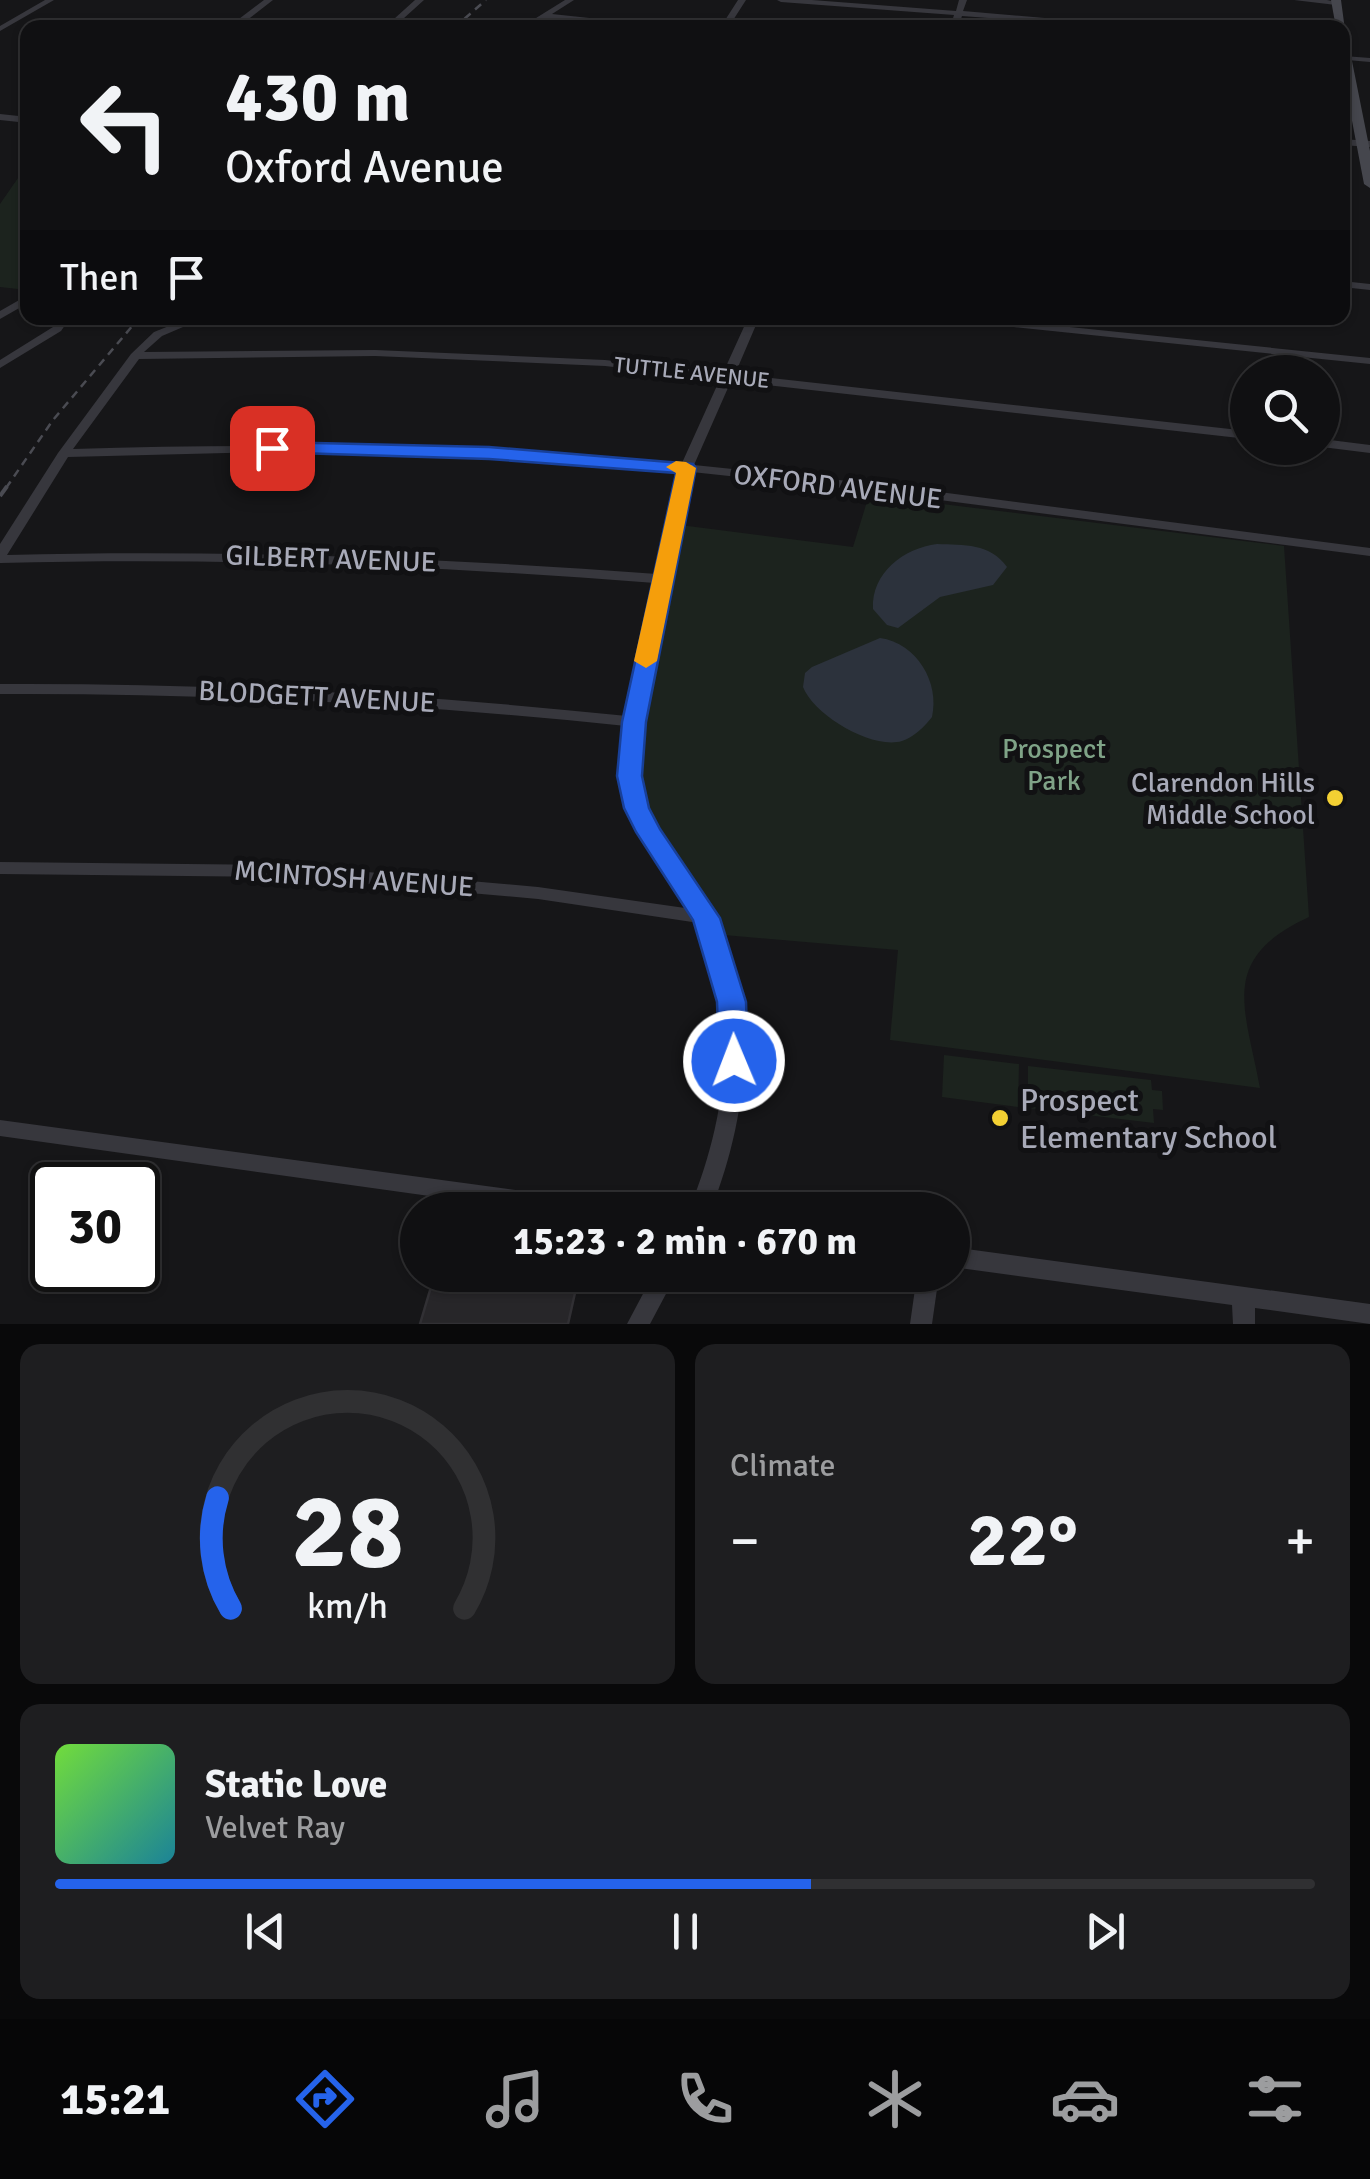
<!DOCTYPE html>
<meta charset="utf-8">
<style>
:root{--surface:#101012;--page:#1e1e20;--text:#f1f3f6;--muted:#9c9d9f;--line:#303032;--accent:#2563eb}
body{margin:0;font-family:Signika,sans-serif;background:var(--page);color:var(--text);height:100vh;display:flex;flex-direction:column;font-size:38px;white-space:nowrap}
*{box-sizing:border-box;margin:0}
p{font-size:32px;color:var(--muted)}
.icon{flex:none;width:55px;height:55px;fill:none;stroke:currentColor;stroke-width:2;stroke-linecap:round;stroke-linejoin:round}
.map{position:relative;height:1324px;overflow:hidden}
.panel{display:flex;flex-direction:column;gap:20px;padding:20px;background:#09090a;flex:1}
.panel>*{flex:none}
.banner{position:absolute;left:20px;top:20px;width:1330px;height:305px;border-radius:20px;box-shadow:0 2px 8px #0004,0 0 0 2px var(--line);background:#101012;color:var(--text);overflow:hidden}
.controls{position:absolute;left:1230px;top:355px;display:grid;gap:20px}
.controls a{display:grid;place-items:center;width:110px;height:110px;border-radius:50%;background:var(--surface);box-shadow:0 2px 8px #0004,0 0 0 2px var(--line);font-size:50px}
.speed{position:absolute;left:30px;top:1162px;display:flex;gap:20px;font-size:50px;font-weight:700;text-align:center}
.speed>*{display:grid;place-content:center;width:130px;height:130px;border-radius:50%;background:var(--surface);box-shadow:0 2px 8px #0004,0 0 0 2px var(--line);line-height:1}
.speed .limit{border:5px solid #111;border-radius:15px;background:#fff;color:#111}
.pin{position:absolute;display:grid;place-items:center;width:85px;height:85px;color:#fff;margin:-42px;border-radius:20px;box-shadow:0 5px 15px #0006}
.me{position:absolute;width:110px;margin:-55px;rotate:359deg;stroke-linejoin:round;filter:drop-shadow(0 0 8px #0008)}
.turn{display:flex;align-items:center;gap:35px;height:210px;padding:0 40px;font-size:45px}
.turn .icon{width:130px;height:130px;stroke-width:2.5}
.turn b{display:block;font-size:70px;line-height:85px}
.then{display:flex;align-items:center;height:95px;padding:0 40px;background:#0003;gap:20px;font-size:38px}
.big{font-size:75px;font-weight:700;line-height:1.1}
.panel .widget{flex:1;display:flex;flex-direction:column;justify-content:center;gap:15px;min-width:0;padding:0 35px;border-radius:20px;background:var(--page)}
.panel .dial{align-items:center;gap:0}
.dial svg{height:260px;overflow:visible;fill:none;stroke:var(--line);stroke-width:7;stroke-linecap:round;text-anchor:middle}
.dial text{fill:var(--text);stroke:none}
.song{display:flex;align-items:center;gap:30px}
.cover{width:120px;height:120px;border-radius:15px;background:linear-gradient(135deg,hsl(100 70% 55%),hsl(190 70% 35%))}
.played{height:10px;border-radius:5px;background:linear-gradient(90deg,var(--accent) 60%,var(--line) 60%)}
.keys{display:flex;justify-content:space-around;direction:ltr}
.heat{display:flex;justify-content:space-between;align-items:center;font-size:55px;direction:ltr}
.panel .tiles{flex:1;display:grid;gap:20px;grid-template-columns:1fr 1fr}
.widget:last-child{grid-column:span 2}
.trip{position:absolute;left:400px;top:1192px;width:570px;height:100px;border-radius:50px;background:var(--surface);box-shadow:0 2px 8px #0004,0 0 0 2px var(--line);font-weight:700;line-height:100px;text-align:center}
.menu{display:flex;height:160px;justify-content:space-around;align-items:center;background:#060607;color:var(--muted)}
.menu .icon{width:70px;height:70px}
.menu .active{color:var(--accent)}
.menu b{font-size:45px;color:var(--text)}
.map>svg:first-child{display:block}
</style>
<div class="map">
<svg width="1370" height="1324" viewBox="0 0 1370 1324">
<rect width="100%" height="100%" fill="#161618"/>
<!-- green -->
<path fill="#1c231e" d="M27,165v125l-27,-3v-83z
M869,495l415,51 25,371c-91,42 -64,90 -49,171l-370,-48 8,-90 -174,-15 -26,-50 -49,-74 -9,-35 3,-49 37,-202 173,22z
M944,1055l75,9 -1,43 -76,-10z
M1028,1066l123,14 1,10 10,1 1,19 -10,-1 1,14 -126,-15z"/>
<!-- water -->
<path fill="#2c323c" d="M937,544c27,1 53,-1 70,23l-14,18 -53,12 -42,31 -11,-3 -14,-16c-2,-36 31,-61 64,-65z
M880,638c37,5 60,45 52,79 -8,10 -18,20 -30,24 -30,9 -88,-26 -99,-54l2,-14 7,-6z"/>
<!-- building -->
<path fill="#272629" stroke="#313034" stroke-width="2.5" d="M524,1275h55l-11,49h-148l14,-47 86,12z"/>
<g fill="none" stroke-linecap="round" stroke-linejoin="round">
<!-- street -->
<path fill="#37373d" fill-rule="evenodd" d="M45,0h9l-54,31v-5z
M264,0h9l-36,28h-10z
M415,0h9l-31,28h-9z
M565,0h9l-22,14 131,14h-35l-102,-10 -16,10h-10z
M738,0h8l-18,28h-8z
M777,0h35l144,11 3,-11h8l-4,11 197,17h-42l-156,-12 -4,12h-8l4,-13 -173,-13z
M1294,0h33l13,3 -4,2z
M1344,56l26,2v4l-23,-2h-3z
M0,114l28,3v6l-28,-3z
M1342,139l28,2v6l-28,-2z
M1342,281l28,3v6l-28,-3z
M28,295v8l-28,16v-8z
M59,318h11l-9,13 -61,37v-8l53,-33z
M189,318h15l-42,18 -18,16 231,-2 230,10 118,13 25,-55h11l-24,56 513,57v8l-517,-58 -37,84 192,20 484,63v8l-484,-63 -194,-21 -50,250c-2,28 -3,56 5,83 12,41 47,73 66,110 48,94 35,200 -2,295h-22c38,-93 51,-192 10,-287l-161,-24 -251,-22 -287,-3v-12l287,3 251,22 154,22c-20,-33 -50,-65 -62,-103 -8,-26 -6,-53 -4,-80 -208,-22 -416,-33 -626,-32v-10c210,-1 419,10 627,32l28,-133c-218,-17 -436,-26 -655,-20v-19l58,-91 73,-99 23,-22zM375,356l230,10 115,13 -38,84c-203,-16 -405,-21 -609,-14l66,-90zM263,452l198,4 218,15 -22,103c-216,-16 -433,-25 -650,-19l61,-98z
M949,318h34l387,40v6l-415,-43z
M1322,439l48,6v8l-48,-6z
M0,1120l596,81 7,3 4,6h-77l-530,-74z
M952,1247l418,57v20l-115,-16v16h-22l-1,-19 -280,-38z
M653,1275h23l-26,49h-23z
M917,1275h22l-7,49h-22z"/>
<!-- secondary -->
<path fill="#45464d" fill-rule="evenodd" d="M1331,0h10l4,30 -9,-2z
M1342,33l5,3 23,115v37l-6,-4 -22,-116z"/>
<!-- rail-far1 -->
<path stroke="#4a4b52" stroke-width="2.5" stroke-dasharray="8 6" stroke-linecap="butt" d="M454,28l32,-28
M6,488l47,-68 86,-102"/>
<!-- rail -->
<path stroke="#4a4b52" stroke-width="4" stroke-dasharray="12 10" stroke-linecap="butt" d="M0,496l8,-11"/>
</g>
<!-- route -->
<path fill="#2563eb" stroke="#184099" stroke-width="2.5" d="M272,442l217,5 204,17 3,4 -50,254 -4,54 7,32 11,21 60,89 26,84 2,59 -4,8 -10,4 -11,-4 -4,-8 -2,-59 -24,-82 -57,-88 -12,-24 -7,-32 5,-54 54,-249 -187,-14 -224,-7v-8z"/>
<!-- slow -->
<path fill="#f59e0b" d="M686,462l10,6 -39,193 -11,7 -12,-7 42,-188 -10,-6 10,-6z"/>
<!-- markers -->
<g fill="#f3d033" stroke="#111113" stroke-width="4">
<circle cx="1335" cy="798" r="10"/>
<circle cx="1000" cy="1118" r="10"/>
</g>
<g text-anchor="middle" stroke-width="10" stroke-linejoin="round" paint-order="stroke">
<!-- far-street labels -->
<g font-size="22" fill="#a8aab8" stroke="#111113">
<text transform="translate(692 372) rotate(6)" y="8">TUTTLE AVENUE</text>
</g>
<!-- street labels -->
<g font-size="28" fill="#a8aab8" stroke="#111113">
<text transform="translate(838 486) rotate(7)" y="10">OXFORD AVENUE</text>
<text transform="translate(331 558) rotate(2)" y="10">GILBERT AVENUE</text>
<text transform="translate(317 696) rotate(3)" y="10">BLODGETT AVENUE</text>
<text transform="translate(354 878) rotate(4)" y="10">MCINTOSH AVENUE</text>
</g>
<!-- park labels -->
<g font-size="28" fill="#7fa387" stroke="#111113">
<text x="1054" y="758">Prospect<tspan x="1054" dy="32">Park</tspan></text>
</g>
<!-- poi labels -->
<g font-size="28" fill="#a8aab8" stroke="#111113" text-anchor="end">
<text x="1315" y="792">Clarendon Hills<tspan x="1315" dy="32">Middle School</tspan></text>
</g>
<!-- near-poi labels -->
<g font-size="32" fill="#a8aab8" stroke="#111113" text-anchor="start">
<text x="1020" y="1111">Prospect<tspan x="1020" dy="37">Elementary School</tspan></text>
</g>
</g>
</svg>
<div class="controls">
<a><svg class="icon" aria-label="search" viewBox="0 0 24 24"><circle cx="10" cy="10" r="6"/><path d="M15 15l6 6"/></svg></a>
</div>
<div class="speed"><div class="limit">30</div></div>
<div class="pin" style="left:272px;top:448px;background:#d93025"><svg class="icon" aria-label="arrive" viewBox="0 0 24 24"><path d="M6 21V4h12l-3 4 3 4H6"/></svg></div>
<svg class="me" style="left:734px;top:1061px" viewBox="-20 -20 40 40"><circle r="17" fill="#2563eb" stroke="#fff" stroke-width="3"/><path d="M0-11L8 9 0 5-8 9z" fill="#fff"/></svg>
<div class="trip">15:23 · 2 min · 670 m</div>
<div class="banner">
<div class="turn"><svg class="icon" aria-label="left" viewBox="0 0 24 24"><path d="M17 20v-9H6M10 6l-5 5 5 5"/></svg><div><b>430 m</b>Oxford Avenue</div></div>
<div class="then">Then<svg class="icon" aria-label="arrive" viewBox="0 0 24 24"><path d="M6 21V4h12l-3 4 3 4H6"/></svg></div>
</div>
</div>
<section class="panel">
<div class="tiles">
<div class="widget dial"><svg viewBox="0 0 100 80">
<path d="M14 69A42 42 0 1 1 86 69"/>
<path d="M14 69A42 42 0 0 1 10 35" stroke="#2563eb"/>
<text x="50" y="56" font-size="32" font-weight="700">28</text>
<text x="50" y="72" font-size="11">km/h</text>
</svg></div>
<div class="widget"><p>Climate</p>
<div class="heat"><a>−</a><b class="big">22°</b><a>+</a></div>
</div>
<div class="widget">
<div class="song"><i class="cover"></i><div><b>Static Love</b><p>Velvet Ray</p></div></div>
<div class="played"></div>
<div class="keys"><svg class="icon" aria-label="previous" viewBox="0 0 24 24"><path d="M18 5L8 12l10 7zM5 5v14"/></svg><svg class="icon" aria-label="pause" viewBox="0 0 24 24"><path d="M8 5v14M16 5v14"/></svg><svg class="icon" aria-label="next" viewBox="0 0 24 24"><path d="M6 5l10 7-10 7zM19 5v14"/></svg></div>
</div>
</div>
</section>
<nav class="menu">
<b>15:21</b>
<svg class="icon active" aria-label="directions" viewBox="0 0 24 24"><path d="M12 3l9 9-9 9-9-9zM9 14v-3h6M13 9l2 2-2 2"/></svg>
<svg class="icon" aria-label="music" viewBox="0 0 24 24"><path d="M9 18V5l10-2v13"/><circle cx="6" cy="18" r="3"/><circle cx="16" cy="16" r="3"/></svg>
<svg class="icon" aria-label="phone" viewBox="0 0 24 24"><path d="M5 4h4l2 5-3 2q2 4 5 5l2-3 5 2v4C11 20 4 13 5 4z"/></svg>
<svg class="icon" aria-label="climate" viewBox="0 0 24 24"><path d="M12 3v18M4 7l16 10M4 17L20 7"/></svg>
<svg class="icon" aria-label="car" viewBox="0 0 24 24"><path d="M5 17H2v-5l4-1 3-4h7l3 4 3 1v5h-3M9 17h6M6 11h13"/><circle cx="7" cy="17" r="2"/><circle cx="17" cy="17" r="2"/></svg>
<svg class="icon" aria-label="filters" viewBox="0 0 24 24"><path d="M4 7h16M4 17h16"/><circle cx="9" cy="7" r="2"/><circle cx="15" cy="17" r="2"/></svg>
</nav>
